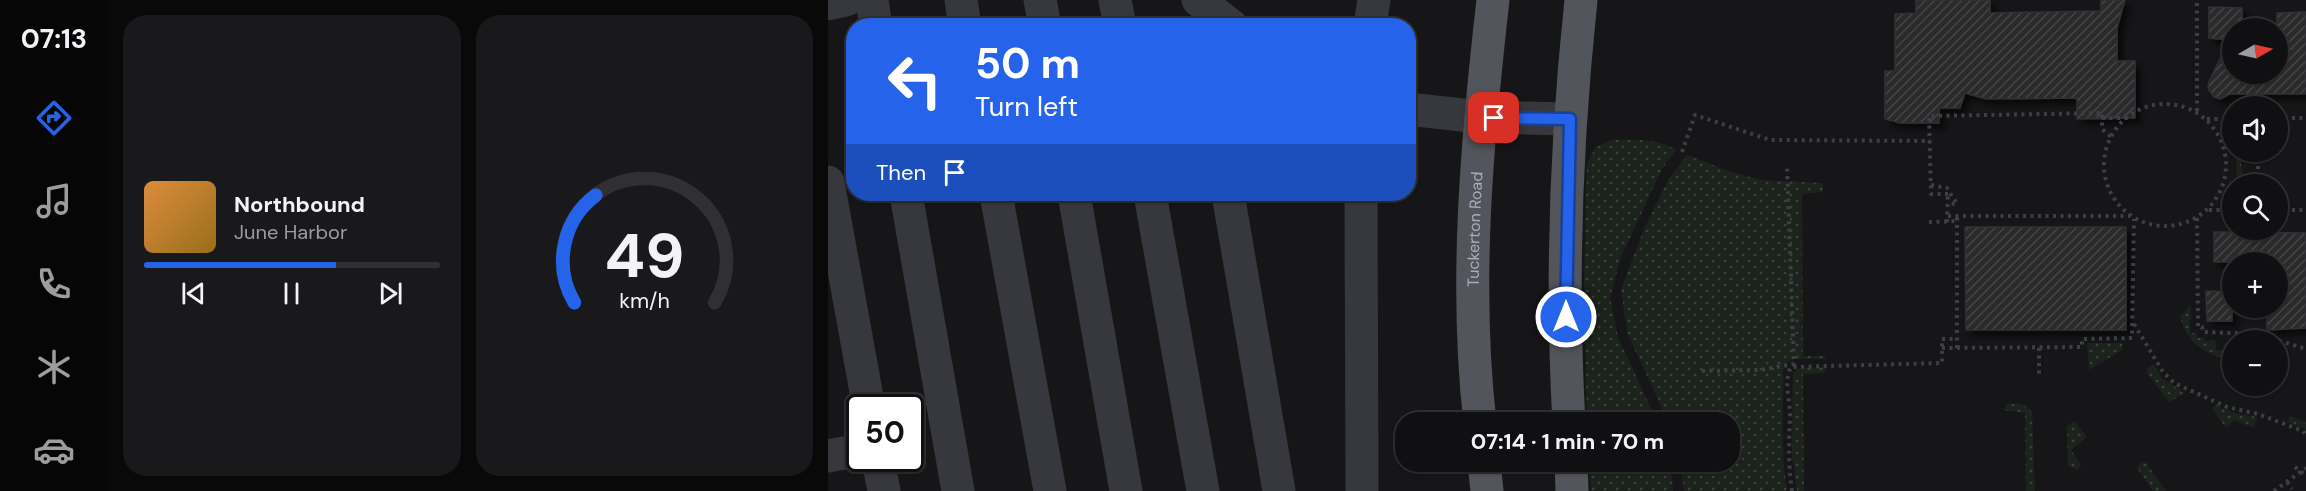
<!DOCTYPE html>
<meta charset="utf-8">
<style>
:root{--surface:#101012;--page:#19191b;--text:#f1f3f6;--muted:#9c9d9f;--line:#303032;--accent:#2563eb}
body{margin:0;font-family:"DM Sans",sans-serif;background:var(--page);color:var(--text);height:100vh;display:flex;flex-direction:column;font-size:22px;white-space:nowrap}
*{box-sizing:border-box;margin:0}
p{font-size:20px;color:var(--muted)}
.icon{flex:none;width:33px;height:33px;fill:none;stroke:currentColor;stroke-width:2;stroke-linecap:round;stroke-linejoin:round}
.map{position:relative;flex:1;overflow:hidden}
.details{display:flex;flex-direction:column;gap:15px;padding:15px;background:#09090a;width:720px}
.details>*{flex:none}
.guide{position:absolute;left:18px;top:18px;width:570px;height:183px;border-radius:24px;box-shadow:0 2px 4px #0004,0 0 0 2px var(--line);background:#2563eb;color:#fff;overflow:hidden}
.needle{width:39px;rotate:81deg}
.buttons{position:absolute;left:1394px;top:18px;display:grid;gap:12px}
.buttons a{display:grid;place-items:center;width:66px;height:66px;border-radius:50%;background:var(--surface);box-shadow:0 2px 4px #0004,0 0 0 2px var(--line);font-size:30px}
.speed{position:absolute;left:18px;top:394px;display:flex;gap:12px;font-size:30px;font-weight:700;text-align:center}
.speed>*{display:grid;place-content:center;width:78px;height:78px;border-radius:50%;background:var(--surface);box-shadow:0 2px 4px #0004,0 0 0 2px var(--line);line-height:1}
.speed .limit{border:3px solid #111;border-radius:9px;background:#fff;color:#111}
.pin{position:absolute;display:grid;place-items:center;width:51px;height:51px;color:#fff;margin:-26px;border-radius:12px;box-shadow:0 3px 9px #0006}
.me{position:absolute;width:66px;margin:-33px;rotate:0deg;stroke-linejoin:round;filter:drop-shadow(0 0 4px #0008)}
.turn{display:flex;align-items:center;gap:21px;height:126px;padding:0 30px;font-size:27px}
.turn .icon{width:78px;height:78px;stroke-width:2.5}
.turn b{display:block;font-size:42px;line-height:51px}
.then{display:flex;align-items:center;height:57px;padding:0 30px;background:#0003;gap:12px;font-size:22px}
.details .tile{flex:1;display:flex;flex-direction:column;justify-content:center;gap:9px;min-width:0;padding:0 21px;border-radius:24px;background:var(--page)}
.details .dial{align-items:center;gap:0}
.dial svg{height:156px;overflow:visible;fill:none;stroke:var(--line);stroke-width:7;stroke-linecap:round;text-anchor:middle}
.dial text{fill:var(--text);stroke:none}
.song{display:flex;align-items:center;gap:18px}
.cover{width:72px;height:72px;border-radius:9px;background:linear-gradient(135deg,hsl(30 70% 55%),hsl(40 70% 35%))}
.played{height:6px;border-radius:3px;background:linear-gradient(90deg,var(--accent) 65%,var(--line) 65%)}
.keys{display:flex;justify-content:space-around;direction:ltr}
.details .tiles{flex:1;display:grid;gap:15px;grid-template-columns:repeat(2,1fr)}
.trip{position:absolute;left:567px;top:412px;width:345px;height:60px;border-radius:24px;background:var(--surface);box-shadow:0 2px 4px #0004,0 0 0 2px var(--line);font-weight:700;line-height:60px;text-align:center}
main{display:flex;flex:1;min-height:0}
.dock{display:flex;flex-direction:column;width:108px;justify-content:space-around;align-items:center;background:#060607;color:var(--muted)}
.dock .icon{width:42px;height:42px}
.dock .active{color:var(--accent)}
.dock b{font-size:27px;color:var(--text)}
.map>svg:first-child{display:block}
</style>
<main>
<nav class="dock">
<b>07:13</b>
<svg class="icon active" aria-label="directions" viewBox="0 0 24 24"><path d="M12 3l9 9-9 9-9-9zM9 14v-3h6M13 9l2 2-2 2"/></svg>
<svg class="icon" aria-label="music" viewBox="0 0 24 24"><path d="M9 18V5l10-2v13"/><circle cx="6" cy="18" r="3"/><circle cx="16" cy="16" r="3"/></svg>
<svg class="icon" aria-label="phone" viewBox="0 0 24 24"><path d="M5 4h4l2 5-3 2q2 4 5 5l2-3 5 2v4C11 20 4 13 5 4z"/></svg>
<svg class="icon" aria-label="climate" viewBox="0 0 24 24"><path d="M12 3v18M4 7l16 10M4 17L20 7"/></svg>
<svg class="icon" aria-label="car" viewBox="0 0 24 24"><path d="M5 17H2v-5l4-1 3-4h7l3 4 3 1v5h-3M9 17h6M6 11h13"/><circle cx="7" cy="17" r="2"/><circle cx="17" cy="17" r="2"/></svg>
</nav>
<section class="details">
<div class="tiles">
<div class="tile">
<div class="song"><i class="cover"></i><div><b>Northbound</b><p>June Harbor</p></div></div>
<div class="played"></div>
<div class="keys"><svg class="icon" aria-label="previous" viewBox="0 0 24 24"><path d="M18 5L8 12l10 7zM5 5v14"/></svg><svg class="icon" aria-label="pause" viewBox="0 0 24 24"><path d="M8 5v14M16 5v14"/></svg><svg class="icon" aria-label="next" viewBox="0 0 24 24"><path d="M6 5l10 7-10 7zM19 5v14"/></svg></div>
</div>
<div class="tile dial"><svg viewBox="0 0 100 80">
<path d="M14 69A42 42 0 1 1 86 69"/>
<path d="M14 69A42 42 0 0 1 25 14" stroke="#2563eb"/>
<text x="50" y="56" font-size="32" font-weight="700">49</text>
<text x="50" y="72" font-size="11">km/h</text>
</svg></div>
</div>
</section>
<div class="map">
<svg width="1478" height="491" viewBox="0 0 1478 491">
<defs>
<pattern id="green-dots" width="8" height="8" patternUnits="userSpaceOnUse" patternTransform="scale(1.5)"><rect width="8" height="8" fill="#1c231d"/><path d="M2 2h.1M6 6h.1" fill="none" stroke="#3a403c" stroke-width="1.8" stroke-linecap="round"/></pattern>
<pattern id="building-hatch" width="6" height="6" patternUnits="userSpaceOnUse" patternTransform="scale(1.5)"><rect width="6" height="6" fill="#29292c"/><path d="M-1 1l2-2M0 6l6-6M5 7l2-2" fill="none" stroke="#454548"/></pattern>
<filter id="shadow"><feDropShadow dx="5.5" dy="5.5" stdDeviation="3" flood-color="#0009"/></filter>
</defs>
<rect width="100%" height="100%" fill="#161618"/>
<!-- green -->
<path fill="url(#green-dots)" d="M784,140c20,-1 47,-1 64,10l-14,19 -41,88 -11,40 8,40 40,86h-71l-3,-143 3,-117 9,-16z
M1408,152h6l-1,15 4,17h-8z
M859,155l44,17 30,8 62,3v9l-21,2 1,162h21l2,3h-32l-9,5 -2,6c1,41 -3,81 4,121h-103l-4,-29h50v-39h-61l-42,-90 -6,-44 23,-60 24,-49z
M1363,305l-1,28h7l1,5h6v3l11,-1 1,10h16v10c-27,-5 -45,-16 -52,-44z
M1259,343h35v7l-33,20z
M1325,364l10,15 22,14 -16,9 -22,-29v-4z
M998,367l-2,6 -21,1 1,117h-7l-5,-36 1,-83 7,-4z
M1191,403l9,4 4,6 3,78h-9l-1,-78 -22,-3 4,-6z
M1388,405l18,8 23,4 -3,11 -20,-8 -8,8 -14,-20z
M1463,416l15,6v7l-19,-7z
M1247,421l12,16 -16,13 10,15 -4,5 -9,-4 -1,-40z
M761,462h81l3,29h-82z
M1313,462l5,1 20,28h-13l-16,-23z"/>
<!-- building -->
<path fill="url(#building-hatch)" stroke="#303034" stroke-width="1.5" filter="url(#shadow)" d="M1088,0h74v13l111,-2v-11h24l-8,28v33h18v57l-58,1v-21l-91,1 -21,-6 -5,15h-21v15h-39l-15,-4v-48h10v-57l21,-1z
M1381,7l33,1v20h-10v46h45v-61l29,-1v82h-76l-10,5 -6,-2 -6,-9 1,-6 20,-42 -20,-2z
M1137,227h161v103h-160z
M1386,232l92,1v95l-39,2v-22h10v-46h-63z
M1378,291l26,1v29h-25z"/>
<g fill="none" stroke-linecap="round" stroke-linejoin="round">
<!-- path -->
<path stroke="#3d3f44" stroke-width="4" stroke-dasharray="3 4.5" stroke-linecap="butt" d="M1276 165a61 61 0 1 1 122 0a61 61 0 1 1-122 0Z
M1369,111v-111
M1274,118h26
M1449,118h29
M1379,119h25
M854,152l13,-37 75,25 160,1
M1430,184v-32
M1103,185l16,3 10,16h-10
M1120,194h-17l-2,-78 173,-3v16l9,8
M1381,210h23
M1449,210h29
M1120,216h182
M1369,218l1,109h4l1,5 54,2 49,15
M1101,222l29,-1
M1119,222l1,-30
M1306,324l29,48 11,11 53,24 31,7 45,17 3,4
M1114,348l140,-1v-8l50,-1 2,-119
M1129,348v-132
M1211,348v27
M874,371l58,-1 34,-6 -7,-198
M1467,467l11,9
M1459,482l5,7
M964,491c-4,-27 -3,-50 -2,-77 0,-15 -7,-33 1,-47l151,-4v-24h15
M1446,491l32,-23"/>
<!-- minor -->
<path stroke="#37383d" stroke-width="33" d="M44,0l4,26
M133,0l4,26
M212,0l5,26
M287,0l5,26
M370,0l34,26
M0,4l18,-4
M542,26l4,-26
M580,109l72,8 90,2
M0,182l41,226
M78,194l52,297
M168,194l54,297
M246,194l52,297
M322,194l53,297
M400,194l51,297
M533,194l1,297
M0,456l32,-6
M50,459l6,32"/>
<!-- major -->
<g stroke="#53555c" stroke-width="33">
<path id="s1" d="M652,423c-16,-140 -3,-283 13,-423"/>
<path d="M741,423c-8,-140 -3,-283 12,-423"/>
<path d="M656,462l3,29"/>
<path d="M743,462l1,29"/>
</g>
</g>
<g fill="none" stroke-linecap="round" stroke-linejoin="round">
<!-- route casing -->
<g stroke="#184099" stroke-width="15">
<path id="route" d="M666,118l76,1 -4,198"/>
</g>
<!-- route -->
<use href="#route" stroke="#2563eb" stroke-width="10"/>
</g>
<g text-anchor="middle" stroke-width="6" stroke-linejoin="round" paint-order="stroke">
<!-- street labels -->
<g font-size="16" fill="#a8adb8" stroke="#111113">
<text dy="6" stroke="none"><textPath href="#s1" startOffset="194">Tuckerton Road</textPath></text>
</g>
</g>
</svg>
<div class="buttons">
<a><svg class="needle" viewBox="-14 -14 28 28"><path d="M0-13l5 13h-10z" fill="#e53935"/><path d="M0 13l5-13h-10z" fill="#9c9d9f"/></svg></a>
<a><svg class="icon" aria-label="sound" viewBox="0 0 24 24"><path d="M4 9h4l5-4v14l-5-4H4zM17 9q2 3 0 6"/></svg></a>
<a><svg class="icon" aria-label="search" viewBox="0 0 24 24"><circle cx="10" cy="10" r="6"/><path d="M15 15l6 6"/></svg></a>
<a>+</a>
<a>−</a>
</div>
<div class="speed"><div class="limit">50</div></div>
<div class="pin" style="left:666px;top:118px;background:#d93025"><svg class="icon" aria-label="arrive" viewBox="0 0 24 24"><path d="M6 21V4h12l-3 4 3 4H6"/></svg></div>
<svg class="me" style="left:738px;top:317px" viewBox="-20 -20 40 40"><circle r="17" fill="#2563eb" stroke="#fff" stroke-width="3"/><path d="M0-11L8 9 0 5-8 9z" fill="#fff"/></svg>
<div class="trip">07:14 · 1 min · 70 m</div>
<div class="guide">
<div class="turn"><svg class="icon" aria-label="left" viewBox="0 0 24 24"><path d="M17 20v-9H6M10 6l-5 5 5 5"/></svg><div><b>50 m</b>Turn left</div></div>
<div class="then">Then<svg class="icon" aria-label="arrive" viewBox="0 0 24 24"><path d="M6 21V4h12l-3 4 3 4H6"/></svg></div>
</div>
</div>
</main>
